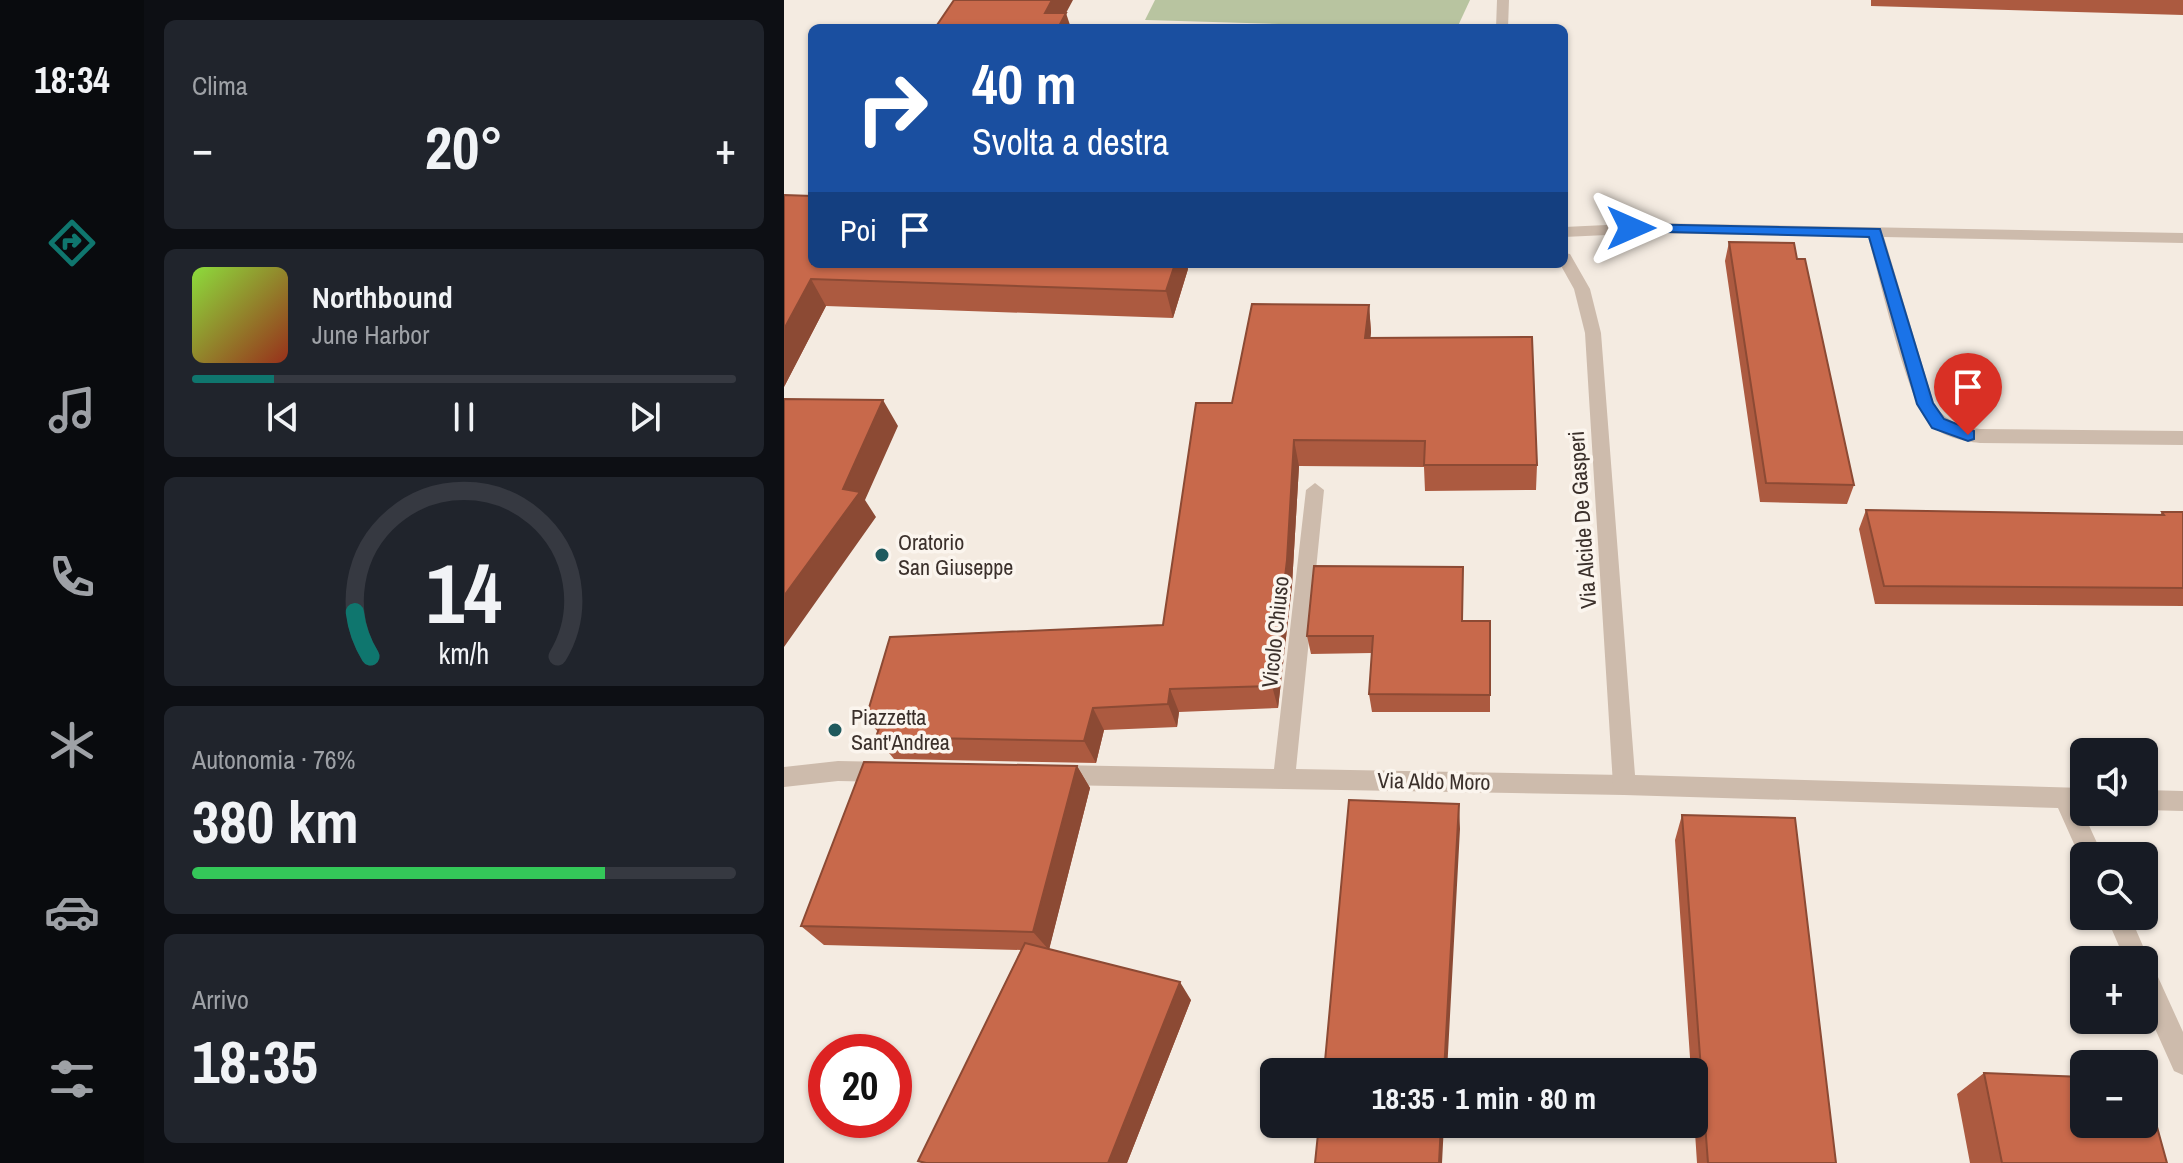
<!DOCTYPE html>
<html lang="it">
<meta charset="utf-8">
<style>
:root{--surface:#171b24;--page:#20242c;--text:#f1f3f6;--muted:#9ea1a6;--line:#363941;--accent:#0f766e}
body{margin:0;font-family:"Archivo Narrow",sans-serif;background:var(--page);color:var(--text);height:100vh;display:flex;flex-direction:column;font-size:30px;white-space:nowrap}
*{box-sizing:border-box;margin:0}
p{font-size:26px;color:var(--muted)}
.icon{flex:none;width:44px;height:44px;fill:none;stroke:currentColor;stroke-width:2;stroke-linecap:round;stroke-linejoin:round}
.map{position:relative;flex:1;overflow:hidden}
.side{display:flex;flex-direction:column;gap:20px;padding:20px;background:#0d0f14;width:640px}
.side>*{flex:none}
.hud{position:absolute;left:24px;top:24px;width:760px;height:244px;border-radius:12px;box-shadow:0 2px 6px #0004;background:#1a4fa0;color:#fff;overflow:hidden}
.controls{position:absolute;left:1286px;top:738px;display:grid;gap:16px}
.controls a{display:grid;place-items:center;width:88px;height:88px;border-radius:12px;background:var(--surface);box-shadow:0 2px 6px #0004;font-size:40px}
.speed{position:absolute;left:24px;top:1034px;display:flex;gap:16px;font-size:40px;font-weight:700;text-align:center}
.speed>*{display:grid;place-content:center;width:104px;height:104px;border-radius:50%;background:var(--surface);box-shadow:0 2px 6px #0004;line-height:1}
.speed .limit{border:12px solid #d22;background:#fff;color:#111}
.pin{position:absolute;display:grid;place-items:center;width:68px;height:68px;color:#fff;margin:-82px -34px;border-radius:50% 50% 50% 0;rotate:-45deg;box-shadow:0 0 8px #0007}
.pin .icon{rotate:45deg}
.me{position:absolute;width:88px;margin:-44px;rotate:90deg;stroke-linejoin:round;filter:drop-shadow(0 0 6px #0008)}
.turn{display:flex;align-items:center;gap:28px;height:168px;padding:0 32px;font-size:36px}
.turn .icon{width:104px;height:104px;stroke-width:2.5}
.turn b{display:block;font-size:56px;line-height:68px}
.then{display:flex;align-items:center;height:76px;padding:0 32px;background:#0003;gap:16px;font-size:30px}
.big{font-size:60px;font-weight:700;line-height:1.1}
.side .tile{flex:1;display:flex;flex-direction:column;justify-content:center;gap:12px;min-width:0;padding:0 28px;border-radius:12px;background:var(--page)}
.side .dial{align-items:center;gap:0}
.dial svg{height:208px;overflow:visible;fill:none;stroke:var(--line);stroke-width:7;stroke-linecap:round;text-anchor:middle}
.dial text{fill:var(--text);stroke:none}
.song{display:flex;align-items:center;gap:24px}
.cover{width:96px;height:96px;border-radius:12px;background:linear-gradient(135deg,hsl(90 70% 55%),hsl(10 70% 35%))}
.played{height:8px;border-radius:4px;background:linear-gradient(90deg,var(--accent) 15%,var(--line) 15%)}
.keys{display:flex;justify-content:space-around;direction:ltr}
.heat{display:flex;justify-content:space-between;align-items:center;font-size:44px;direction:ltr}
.charge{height:12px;border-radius:6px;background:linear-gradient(90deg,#34c759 76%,var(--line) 0)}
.trip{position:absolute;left:476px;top:1058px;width:448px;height:80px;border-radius:12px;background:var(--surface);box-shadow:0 2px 6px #0004;font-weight:700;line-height:80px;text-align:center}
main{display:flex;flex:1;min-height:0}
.dock{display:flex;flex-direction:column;width:144px;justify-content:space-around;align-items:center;background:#090b0e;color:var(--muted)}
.dock .icon{width:56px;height:56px}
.dock .active{color:var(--accent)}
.dock b{font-size:36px;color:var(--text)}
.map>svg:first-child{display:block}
</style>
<main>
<nav class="dock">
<b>18:34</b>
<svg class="icon active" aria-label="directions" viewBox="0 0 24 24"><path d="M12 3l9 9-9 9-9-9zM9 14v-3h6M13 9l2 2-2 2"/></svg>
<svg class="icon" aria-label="music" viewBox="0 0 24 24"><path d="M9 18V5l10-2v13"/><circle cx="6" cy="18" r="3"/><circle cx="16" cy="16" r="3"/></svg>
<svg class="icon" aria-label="phone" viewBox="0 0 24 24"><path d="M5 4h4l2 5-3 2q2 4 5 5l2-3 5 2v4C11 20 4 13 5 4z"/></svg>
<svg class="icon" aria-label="climate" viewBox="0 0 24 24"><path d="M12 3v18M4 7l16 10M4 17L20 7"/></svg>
<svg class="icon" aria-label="car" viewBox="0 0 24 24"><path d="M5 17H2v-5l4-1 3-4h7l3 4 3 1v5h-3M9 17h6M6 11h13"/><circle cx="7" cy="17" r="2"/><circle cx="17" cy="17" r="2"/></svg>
<svg class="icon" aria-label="filters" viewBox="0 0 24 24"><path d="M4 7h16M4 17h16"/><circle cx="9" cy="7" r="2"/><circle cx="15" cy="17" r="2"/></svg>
</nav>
<section class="side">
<div class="tile"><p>Clima</p>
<div class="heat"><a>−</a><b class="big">20°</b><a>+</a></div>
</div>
<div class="tile">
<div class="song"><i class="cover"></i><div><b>Northbound</b><p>June Harbor</p></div></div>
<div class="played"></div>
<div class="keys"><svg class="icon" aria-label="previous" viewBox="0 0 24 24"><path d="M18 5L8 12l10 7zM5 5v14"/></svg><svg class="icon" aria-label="pause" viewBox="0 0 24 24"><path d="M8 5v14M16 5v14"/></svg><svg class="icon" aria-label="next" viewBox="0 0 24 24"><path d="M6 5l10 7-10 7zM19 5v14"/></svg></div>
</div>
<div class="tile dial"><svg viewBox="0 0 100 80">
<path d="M14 69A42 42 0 1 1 86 69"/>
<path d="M14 69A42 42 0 0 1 8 52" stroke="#0f766e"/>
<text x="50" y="56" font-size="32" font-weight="700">14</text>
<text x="50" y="72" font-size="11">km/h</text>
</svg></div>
<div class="tile"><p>Autonomia · 76%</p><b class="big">380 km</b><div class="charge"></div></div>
<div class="tile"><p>Arrivo</p><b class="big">18:35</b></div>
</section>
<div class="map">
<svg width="1399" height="1163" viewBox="0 0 1399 1163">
<rect width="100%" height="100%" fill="#f4ebe1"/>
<!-- green -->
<path fill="#b8c4a0" d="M371,0h315l-13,28h-40l-272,-8z"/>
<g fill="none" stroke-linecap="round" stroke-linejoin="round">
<!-- service -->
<path fill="#cdbbac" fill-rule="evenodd" d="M865,223l534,10v10l-299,-6 50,167c12,17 26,23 46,25l203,2v14l-203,-2c-18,-2 -38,-6 -51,-20 -22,-23 -50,-148 -61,-186l-219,-4 -85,4v-10z"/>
<!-- pedestrian -->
<path fill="#cdbbac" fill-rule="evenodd" d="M531,483l9,7 -28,279 328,6 8,3 3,7 -3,7 -8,3 -567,-10 -8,-3 -3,-7 3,-7 8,-3 217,4 32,-279z
M54,761l51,1 8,3 3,7 -3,7 -8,3 -51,-1 -54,6v-20z"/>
<!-- minor -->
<path fill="#cdbbac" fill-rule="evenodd" d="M713,0h12l-1,28h-12z
M780,253l6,1 20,35 11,44 34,442 449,13v20h-3l22,48h-19l-1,8 -25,-56 -434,-13 -8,-3 -3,-7 -28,-452 -11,-44 -14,-25h4z
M1360,790l39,1v20l-39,-1z
M1322,916h24l19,44 -1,4 5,2 30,66v43l-9,-4 -30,-67v-44h-19z"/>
</g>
<!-- wall -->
<path fill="#ac5a40" d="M1087,0h312v15l-312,-9z
M945,242l68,17 57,226 -7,19 -87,-2 -35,-241z
M28,264h375l1,5 -15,49 -347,-12 -42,81z
M585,305l2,27 -1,6 167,127 -1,25 -111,1 -1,-24 -125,-1 -7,119 -14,123 -99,4 -2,15 -73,3 -8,33 -202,-4 -18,-22 2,-5 -12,-14 297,-93 69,-222z
M1082,510l294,5 2,-3h21v94l-308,-2 -16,-75z
M679,567v54h27v91h-118l-3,-18 3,-41 -61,1 -4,-18z
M293,766l13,22 -41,161 142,51 -64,163h-205l-4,-2 103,-211 -197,-5 -23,-19z
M898,815l154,348h-139l-3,-46v-45h-3l-16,-232z
M1200,1073l183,90h-197l-13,-69z"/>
<!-- shaded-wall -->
<path fill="#8c4a34" d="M268,0h21l-15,28 -13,-15z
M282,13l5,15h-13z
M391,264h12l1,5 -15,49 -7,-27z
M27,279l15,27 -42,81v-58z
M585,305l2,27 -3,32 -3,-26z
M99,400l15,26 -33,74 11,17 -92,130v-51z
M510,440l5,26 -7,119 -14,123 -6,-22z
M386,689l9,23 -2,15 -9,-23z
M309,708l11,22 -8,33 -12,-22z
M293,766l13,22 -41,162 -16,-18z
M675,804l1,25 -13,243h-3z
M396,982l11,18 -64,163h-19z
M657,1124h3l-2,39h-3z"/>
<!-- building -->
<path fill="#c8694b" stroke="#8c4a34" stroke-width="2" d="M170,0h98l-7,13h21l-8,15h-123z
M0,195l28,1v68h363l-9,27 -355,-12 -27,50z
M945,242l65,1 3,16h8l49,226 -88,-2z
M468,304l117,1 -4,33 167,-1 5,128h-113l1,-24 -131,-1 -7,120 -15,126 -102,3 -2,15 -75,4 -9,33 -208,-4 7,-20 -17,1 24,-81 273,-12 33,-222h36z
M0,399l99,1 -40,89 17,3 -76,104z
M1082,510l298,5 -2,-3h21v76l-299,-2z
M530,566l149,1 -1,54h28v74l-121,-1 4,-58h-66z
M80,762l213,4 -44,166 -232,-6z
M565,800l110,4 -15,268h-120z
M898,815l113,3 41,345h-128z
M241,943l155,39 -72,181h-182l-8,-2z
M1200,1073l100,4v47h60v-44l23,83h-165z
M535,1124h122l-2,39h-124z"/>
<!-- route -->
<path fill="#1a73e8" stroke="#114b97" stroke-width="2" d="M847,224l249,5 53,174 11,16 30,12v8l-6,2 -36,-13 -15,-24 -48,-167 -243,-6 -2,-3z"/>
<!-- markers -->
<g fill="#1f5a5e" stroke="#fbf5ee" stroke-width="3">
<circle cx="98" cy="555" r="8"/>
<circle cx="51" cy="730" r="8"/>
</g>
<g text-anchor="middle" stroke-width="7" stroke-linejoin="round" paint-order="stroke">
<!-- street labels -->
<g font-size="22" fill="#3b302b" stroke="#fbf5ee">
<text transform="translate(798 520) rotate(-94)" y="8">Via Alcide De Gasperi</text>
<text transform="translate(491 632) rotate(-84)" y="8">Vicolo Chiuso</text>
<text transform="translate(650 781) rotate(1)" y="8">Via Aldo Moro</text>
</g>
<!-- poi labels -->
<g font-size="22" fill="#3b302b" stroke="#fbf5ee" text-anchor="start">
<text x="114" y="550">Oratorio<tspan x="114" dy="25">San Giuseppe</tspan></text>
<text x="67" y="725">Piazzetta<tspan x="67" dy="25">Sant'Andrea</tspan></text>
</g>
</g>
</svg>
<div class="controls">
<a><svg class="icon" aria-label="sound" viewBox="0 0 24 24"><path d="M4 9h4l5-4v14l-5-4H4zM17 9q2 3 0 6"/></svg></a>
<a><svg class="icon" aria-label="search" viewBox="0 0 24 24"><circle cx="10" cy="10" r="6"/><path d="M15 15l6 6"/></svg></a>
<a>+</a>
<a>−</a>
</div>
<div class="speed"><div class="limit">20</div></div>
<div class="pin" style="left:1184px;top:435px;background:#d93025"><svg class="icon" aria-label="arrive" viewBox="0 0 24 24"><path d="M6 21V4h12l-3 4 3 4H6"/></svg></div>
<svg class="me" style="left:847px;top:228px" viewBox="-20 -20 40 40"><path d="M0-17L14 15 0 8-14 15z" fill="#1a73e8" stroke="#fff" stroke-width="4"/></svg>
<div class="trip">18:35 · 1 min · 80 m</div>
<div class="hud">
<div class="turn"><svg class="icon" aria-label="right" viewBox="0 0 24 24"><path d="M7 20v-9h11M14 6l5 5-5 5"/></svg><div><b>40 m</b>Svolta a destra</div></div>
<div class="then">Poi<svg class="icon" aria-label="arrive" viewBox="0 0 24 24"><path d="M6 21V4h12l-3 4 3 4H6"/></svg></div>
</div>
</div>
</main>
